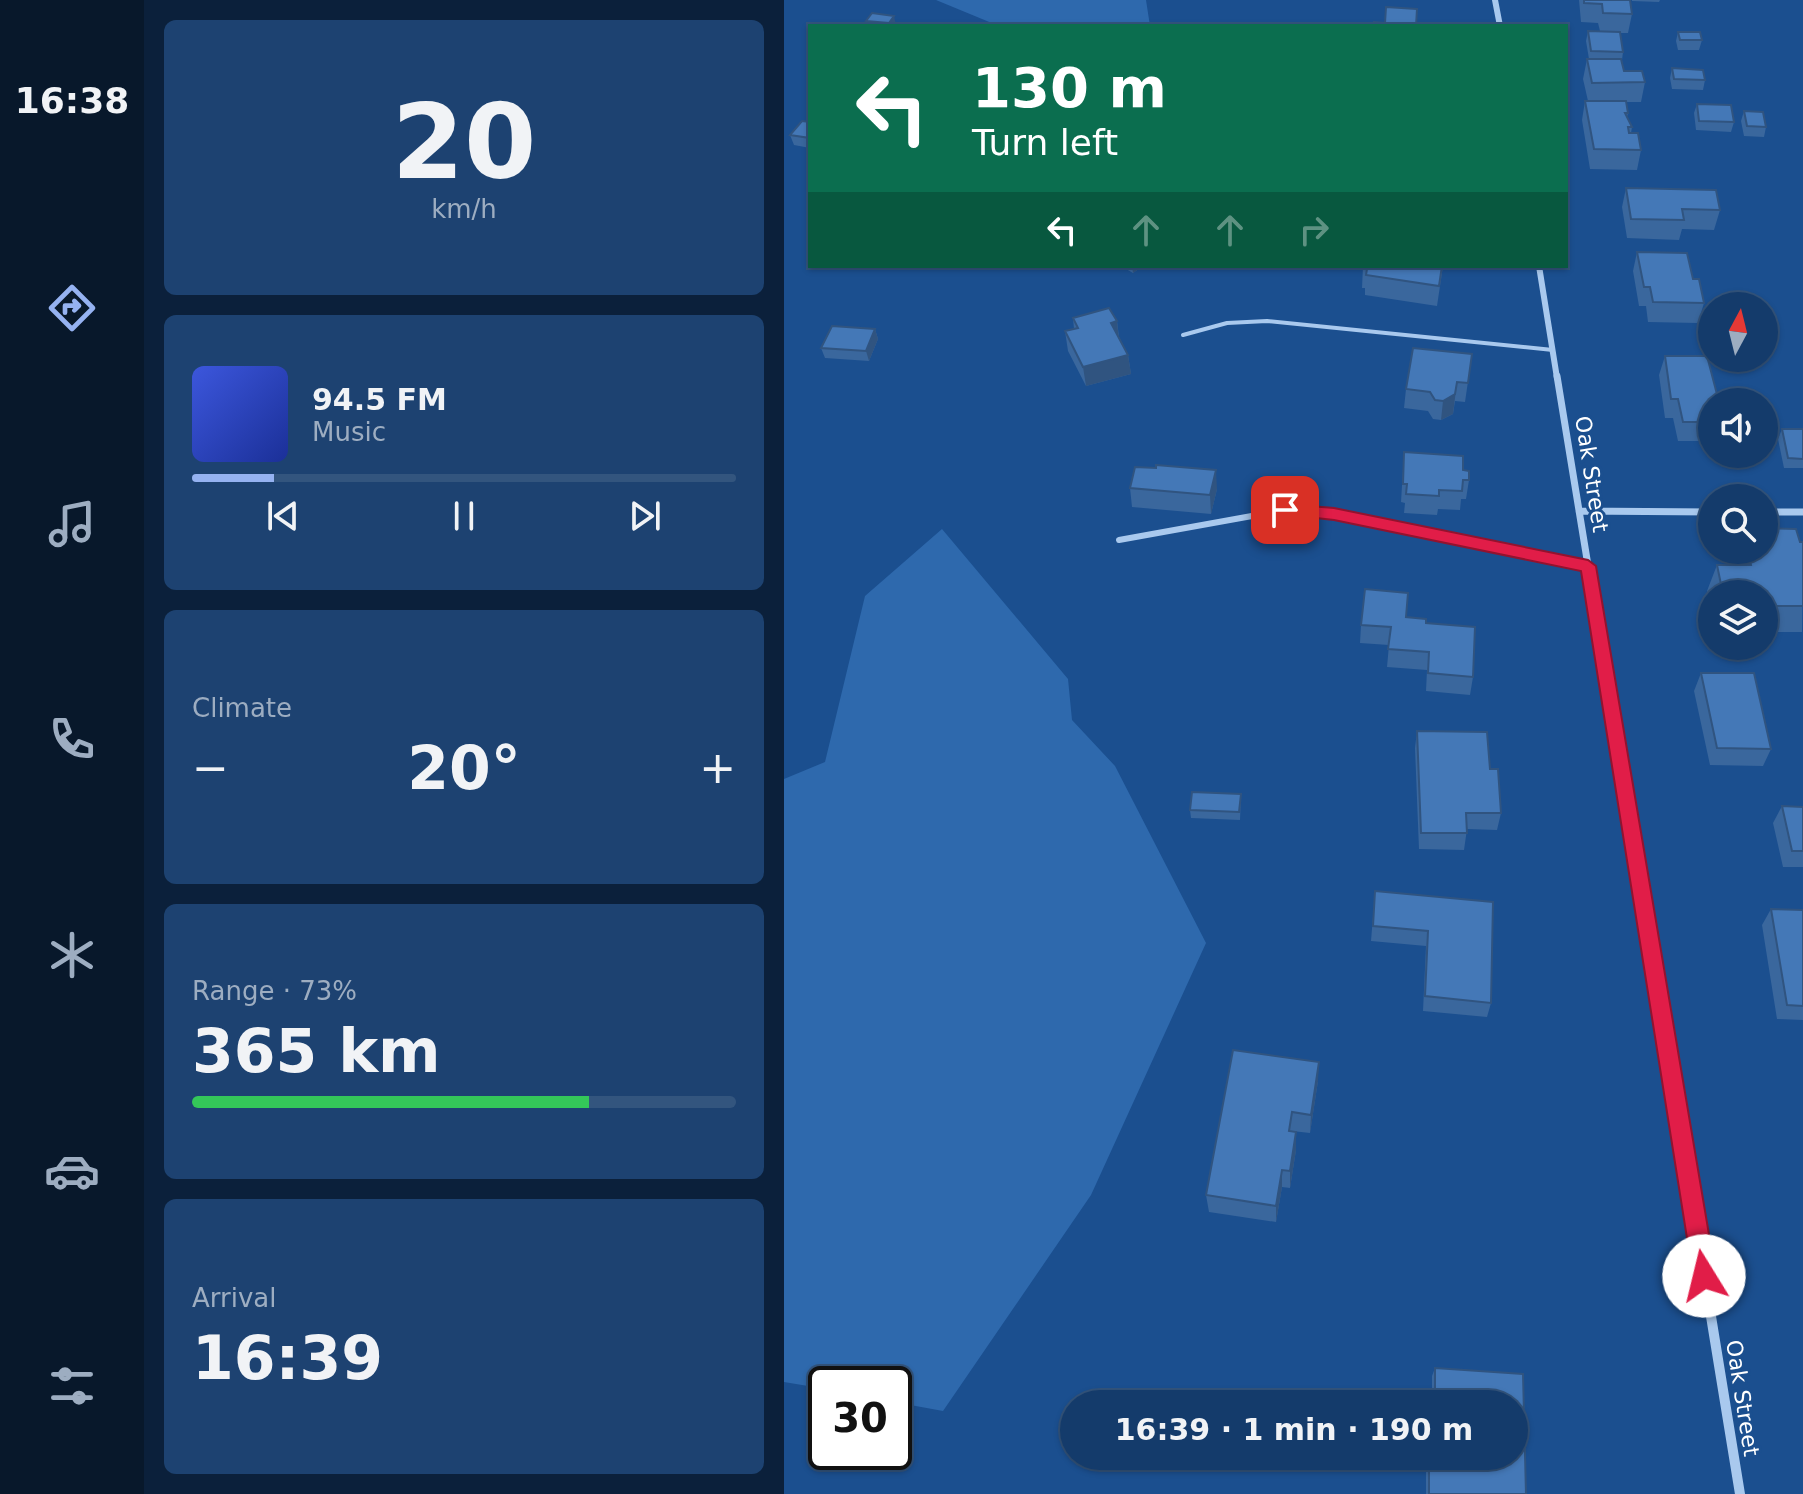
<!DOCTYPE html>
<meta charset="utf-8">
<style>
:root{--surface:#143b6b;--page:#1d4271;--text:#f1f3f6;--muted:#9dadc1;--line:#33557e;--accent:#95b2f1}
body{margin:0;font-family:"DejaVu Sans",sans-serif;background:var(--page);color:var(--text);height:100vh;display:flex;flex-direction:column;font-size:30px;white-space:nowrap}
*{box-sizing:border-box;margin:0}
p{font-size:26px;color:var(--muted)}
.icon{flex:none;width:44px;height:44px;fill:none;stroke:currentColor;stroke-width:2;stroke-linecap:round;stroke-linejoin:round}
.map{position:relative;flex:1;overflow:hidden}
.side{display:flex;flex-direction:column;gap:20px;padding:20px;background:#0b203b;width:640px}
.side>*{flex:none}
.hud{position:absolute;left:24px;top:24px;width:760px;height:244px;border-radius:0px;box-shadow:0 2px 6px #0004,0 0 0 2px var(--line);background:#0b6e4f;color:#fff;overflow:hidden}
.needle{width:52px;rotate:7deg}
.buttons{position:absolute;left:914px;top:292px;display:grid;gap:16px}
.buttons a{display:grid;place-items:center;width:80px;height:80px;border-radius:50%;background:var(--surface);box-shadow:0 2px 6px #0004,0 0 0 2px var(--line);font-size:40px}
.speed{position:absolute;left:24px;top:1366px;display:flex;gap:16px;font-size:40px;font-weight:700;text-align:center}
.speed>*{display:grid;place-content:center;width:104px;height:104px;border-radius:50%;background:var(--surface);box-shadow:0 2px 6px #0004,0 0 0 2px var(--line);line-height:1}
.speed .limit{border:4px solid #111;border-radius:12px;background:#fff;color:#111}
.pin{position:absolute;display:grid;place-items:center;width:68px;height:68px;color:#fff;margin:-34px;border-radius:16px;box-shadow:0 4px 12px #0006}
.me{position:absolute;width:88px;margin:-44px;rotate:351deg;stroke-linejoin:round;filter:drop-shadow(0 0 6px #0008)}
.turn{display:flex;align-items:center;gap:28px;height:168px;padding:0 32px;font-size:36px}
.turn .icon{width:104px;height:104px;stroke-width:2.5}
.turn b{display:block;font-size:56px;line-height:68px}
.lanes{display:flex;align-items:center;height:76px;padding:0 32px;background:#0003;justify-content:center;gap:40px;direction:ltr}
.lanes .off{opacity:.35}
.big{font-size:60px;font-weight:700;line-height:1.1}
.side .card{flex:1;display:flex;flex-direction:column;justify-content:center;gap:12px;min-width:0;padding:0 28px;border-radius:12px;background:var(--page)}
.side .dial{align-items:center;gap:0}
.dial b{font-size:104px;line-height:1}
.song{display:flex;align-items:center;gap:24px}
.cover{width:96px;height:96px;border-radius:12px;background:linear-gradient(135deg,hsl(230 70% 55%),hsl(230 70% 35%))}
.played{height:8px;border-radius:4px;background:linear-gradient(90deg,var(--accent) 15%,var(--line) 15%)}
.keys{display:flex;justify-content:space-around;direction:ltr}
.heat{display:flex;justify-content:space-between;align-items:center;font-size:44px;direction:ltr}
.charge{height:12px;border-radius:6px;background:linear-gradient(90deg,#34c759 73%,var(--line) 0)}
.trip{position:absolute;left:276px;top:1390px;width:468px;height:80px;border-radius:40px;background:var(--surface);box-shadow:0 2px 6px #0004,0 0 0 2px var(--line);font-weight:700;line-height:80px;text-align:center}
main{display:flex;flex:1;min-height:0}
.menu{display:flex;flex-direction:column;width:144px;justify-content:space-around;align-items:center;background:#08182b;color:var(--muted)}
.menu .icon{width:56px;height:56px}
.menu .selected{color:var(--accent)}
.menu b{font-size:36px;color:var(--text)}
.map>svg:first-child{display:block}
</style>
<main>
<nav class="menu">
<b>16:38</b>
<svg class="icon selected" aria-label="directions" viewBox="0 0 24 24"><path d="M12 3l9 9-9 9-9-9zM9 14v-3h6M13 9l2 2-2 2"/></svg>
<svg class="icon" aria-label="music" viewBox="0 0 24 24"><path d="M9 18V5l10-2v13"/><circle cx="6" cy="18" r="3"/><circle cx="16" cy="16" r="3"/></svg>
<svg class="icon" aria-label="phone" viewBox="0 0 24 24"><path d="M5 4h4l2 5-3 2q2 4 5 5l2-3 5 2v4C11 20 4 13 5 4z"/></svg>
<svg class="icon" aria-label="climate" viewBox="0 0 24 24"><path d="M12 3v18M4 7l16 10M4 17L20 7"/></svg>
<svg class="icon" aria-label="car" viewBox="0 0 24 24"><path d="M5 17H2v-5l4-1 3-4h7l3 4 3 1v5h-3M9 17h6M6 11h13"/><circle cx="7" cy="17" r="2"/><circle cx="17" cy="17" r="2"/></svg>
<svg class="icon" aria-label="filters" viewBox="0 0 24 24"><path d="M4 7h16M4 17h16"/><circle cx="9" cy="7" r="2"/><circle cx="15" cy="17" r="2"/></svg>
</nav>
<section class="side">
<div class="card dial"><b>20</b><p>km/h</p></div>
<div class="card">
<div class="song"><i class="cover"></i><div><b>94.5 FM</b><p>Music</p></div></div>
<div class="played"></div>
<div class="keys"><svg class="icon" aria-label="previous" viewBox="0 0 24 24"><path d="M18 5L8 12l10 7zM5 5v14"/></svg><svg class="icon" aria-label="pause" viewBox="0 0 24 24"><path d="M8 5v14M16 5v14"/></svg><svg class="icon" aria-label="next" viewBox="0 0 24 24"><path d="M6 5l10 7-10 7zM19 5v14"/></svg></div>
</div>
<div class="card"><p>Climate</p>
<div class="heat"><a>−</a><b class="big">20°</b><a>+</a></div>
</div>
<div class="card"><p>Range · 73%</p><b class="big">365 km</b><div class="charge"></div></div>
<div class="card"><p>Arrival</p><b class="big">16:39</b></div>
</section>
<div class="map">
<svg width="1019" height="1494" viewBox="0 0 1019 1494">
<rect width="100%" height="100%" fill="#1b4f8f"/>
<!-- green -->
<path fill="#2e69ad" d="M152,0h210l4,26h-151z
M158,529l126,150 4,41 43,46 91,177 -115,252 -148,216 -49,-9v-18h-68v5l-42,-7v-603l41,-17 40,-166z"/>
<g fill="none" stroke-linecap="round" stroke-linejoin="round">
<!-- service-far1 -->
<path stroke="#a9c9ee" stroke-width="4" d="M399,335l44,-12 40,-2 286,29"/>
<!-- service -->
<path stroke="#a9c9ee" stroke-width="6" d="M335,540l166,-30 49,4 254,52"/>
<!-- minor-far2 -->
<path stroke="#a9c9ee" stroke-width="6" d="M711,0l5,26
M755,266l18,112"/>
<!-- minor-far1 -->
<path stroke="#a9c9ee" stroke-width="7" d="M773,376l80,489
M795,511l133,1
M980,512h39"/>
<!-- minor -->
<path stroke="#a9c9ee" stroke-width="10" d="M853,863l103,631"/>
</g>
<!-- wall -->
<path fill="#3a679d" d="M795,0h51l2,14 -4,19h-8l3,19 -1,8 2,11 21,11 -4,20h-15l2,11 -1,4 5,10 -1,6 10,17 -4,20 -47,-1 -8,-49 3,-19h3l-5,-22 4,-20h2l-3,-18 2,-10h12l-2,-8 -17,-1z
M848,0h28l-1,2 -27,-1z
M88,13l24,12 -28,1 -2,-5z
M894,32l24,8 -3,10h-21l-2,-9z
M888,68l33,12 -2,10 -31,-1 -2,-11z
M913,104l37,18 -3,10 -35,-2 -2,-17z
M960,111l22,16 -2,10 -20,-1 -3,-15z
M26,122v26l-16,-3 -4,-10z
M842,188l94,22 -6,20 -32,-1 -3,11 -52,-2 -5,-31z
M853,252l56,27 11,24 -6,20 -50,-1 -2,-16h-7l-6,-35z
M337,266h22l-10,7z
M579,266h80l-6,40 -72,-11v-7h-3z
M289,318l44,3 2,16 9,18 3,19 -45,12 -18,-35 -3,-20 9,-2z
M91,329l3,10 -9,22 -44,-3 -4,-10z
M688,354l-7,48 -10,-1 -2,13 -12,6 -8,-1 -5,-8 -24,-3 2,-19z
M881,356l47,46v39h-34l-5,-23h-8l-6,-43z
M998,429h21v39h-19l-6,-29z
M620,452l59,18 6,10 -3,19h-5l-1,11 -22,-1 -1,6 -33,-2 1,-10 -4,-1z
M346,488l87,1 -6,25 -79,-7z
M1016,542h3l-1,90h-38v-38h-52v19l-5,-22 10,-26h18l-2,-10 2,-5h29z
M622,617l20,6 47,54 -3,18 -44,-4 1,-21 -40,-3 2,-22 -29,-2 1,-18z
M917,673l70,76 -8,17 -53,-1 -16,-74z
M633,731l73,38 11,44 -4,17 -30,-1 -3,21 -45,-1 -4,-101z
M457,794l-1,26 -49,-2 -1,-8z
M998,806l21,1v60h-20l-10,-44z
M591,891l118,11 -2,101 -4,14 -64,-6 3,-65 -55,-5z
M987,909l32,1v110l-26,-1 -15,-94z
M534,1081l-8,52 -18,-2 4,19 -6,38 -8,-1 -6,35 -67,-10 -3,-17z
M651,1368l88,6 3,120h-100v-38h88v-52h-82v-28z"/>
<!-- shaded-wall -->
<path fill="#305480" d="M110,16l2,9 -7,1v-3z
M348,266h11l-10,7z
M333,321l2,20 -8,-18z
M91,329l3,10 -9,22 -3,-10z
M344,355l3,19 -45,12 -3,-19z
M673,382l-4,32 -12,6 2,-19z
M432,470l1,19 -6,25 -1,-19z
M535,1062l-1,19 -8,52 1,-18z
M512,1132v18l-6,38v-17z
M498,1170v17l-6,35v-16z"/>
<!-- building -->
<path fill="#4478b7" stroke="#305480" stroke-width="2" d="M800,0h46l2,14 -29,-1 -1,-9 -18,-1z
M602,7l31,2 -1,17h-42v-4l11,1z
M88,13l22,3 -5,7 -23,-2z
M804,31l32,1 3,20 -32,-1z
M894,32h22l2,8h-22z
M803,59h34l3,12h18l3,11 -53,1z
M888,68l31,2 2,10 -31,-1z
M801,101h41l2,12h-3l7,14h-4l1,6h9l3,17 -47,-1z
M913,104l34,1 3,17 -35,-1z
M960,111l19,1 3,15 -19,-1z
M18,121l8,1v16l-20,-3z
M842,188l90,2 4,20 -38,-1 2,11 -53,-1z
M853,252l50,1 6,26h6l5,24 -51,-1 -3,-15h-6z
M579,266h79l-3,20 -73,-11 1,-6h-5z
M325,308l8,13 -6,2 17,32 -45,12 -18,-36 13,-3 -5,-10z
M48,326l43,3 -9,22 -45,-3z
M629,348l59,6 -4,29 -11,-1 -2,12 -12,7 -8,-1 -5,-8 -24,-3z
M881,356h42l12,46h-7v20h-29l-5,-23h-7z
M998,429h21v30l-15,-1z
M620,452l59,4v14l6,1v9h-6l-1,11 -23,-1v6l-33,-2 1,-10h-4z
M372,465l60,5 -6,25 -80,-7 5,-21 21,1z
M980,528l32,1 4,13h3v64h-39v-12h-41l-6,-29h34l-3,-15h16z
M581,589l43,4 -2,24 20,2v4l49,4 -2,50 -45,-4 1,-21 -41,-3 3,-22 -30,-2z
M917,673h53l17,76 -54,-1z
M633,731l70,1 3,37h8l3,44h-35l1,20h-46z
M408,792l49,2 -2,18 -49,-2z
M998,806l21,1v44h-11z
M591,891l118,11 -2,101 -66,-7 3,-65 -55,-5z
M987,909l32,1v96l-16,-1z
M449,1050l86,12 -8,53 -19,-3 -3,19 7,1 -6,39 -8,-1 -6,36 -70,-11z
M651,1368l88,6 3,120h-97v-38h85v-52h-79z"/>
<!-- route -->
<path fill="#e11d48" stroke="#92132f" stroke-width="2" d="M501,504l49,4 254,52 8,6 120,710 -3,8 -9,3 -8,-3 -3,-8 -112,-705 -247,-51 -54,-6v-9z"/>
<g text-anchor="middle" stroke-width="6" stroke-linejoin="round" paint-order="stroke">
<!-- street labels -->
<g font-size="22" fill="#fff" stroke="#1b4f8f">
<text transform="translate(808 474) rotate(81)" y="8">Oak Street</text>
<text transform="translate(959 1398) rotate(81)" y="8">Oak Street</text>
</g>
</g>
</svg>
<div class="buttons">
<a><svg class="needle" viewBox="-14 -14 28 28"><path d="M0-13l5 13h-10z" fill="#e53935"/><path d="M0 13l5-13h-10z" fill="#9dadc1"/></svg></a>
<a><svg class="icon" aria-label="sound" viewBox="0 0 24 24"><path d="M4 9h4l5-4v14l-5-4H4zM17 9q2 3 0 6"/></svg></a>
<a><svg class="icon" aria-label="search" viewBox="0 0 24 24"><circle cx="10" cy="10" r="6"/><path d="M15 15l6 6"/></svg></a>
<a><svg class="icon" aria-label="layers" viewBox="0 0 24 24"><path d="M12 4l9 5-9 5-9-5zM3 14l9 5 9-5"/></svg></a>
</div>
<div class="speed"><div class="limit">30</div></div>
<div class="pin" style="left:501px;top:510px;background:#d93025"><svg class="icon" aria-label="arrive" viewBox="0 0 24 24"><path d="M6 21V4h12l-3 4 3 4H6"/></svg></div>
<svg class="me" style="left:920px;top:1276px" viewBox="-20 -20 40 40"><circle r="19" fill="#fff"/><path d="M0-13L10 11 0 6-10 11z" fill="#e11d48"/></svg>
<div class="trip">16:39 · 1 min · 190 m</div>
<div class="hud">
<div class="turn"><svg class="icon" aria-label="left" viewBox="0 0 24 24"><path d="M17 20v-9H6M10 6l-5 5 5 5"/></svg><div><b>130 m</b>Turn left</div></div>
<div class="lanes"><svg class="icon" aria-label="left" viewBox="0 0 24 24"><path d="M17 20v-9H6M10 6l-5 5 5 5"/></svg><svg class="icon off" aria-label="ahead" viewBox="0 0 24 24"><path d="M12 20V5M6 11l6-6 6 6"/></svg><svg class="icon off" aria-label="ahead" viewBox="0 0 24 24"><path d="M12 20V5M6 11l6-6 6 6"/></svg><svg class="icon off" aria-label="right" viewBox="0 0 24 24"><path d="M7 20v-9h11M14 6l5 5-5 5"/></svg></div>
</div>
</div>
</main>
